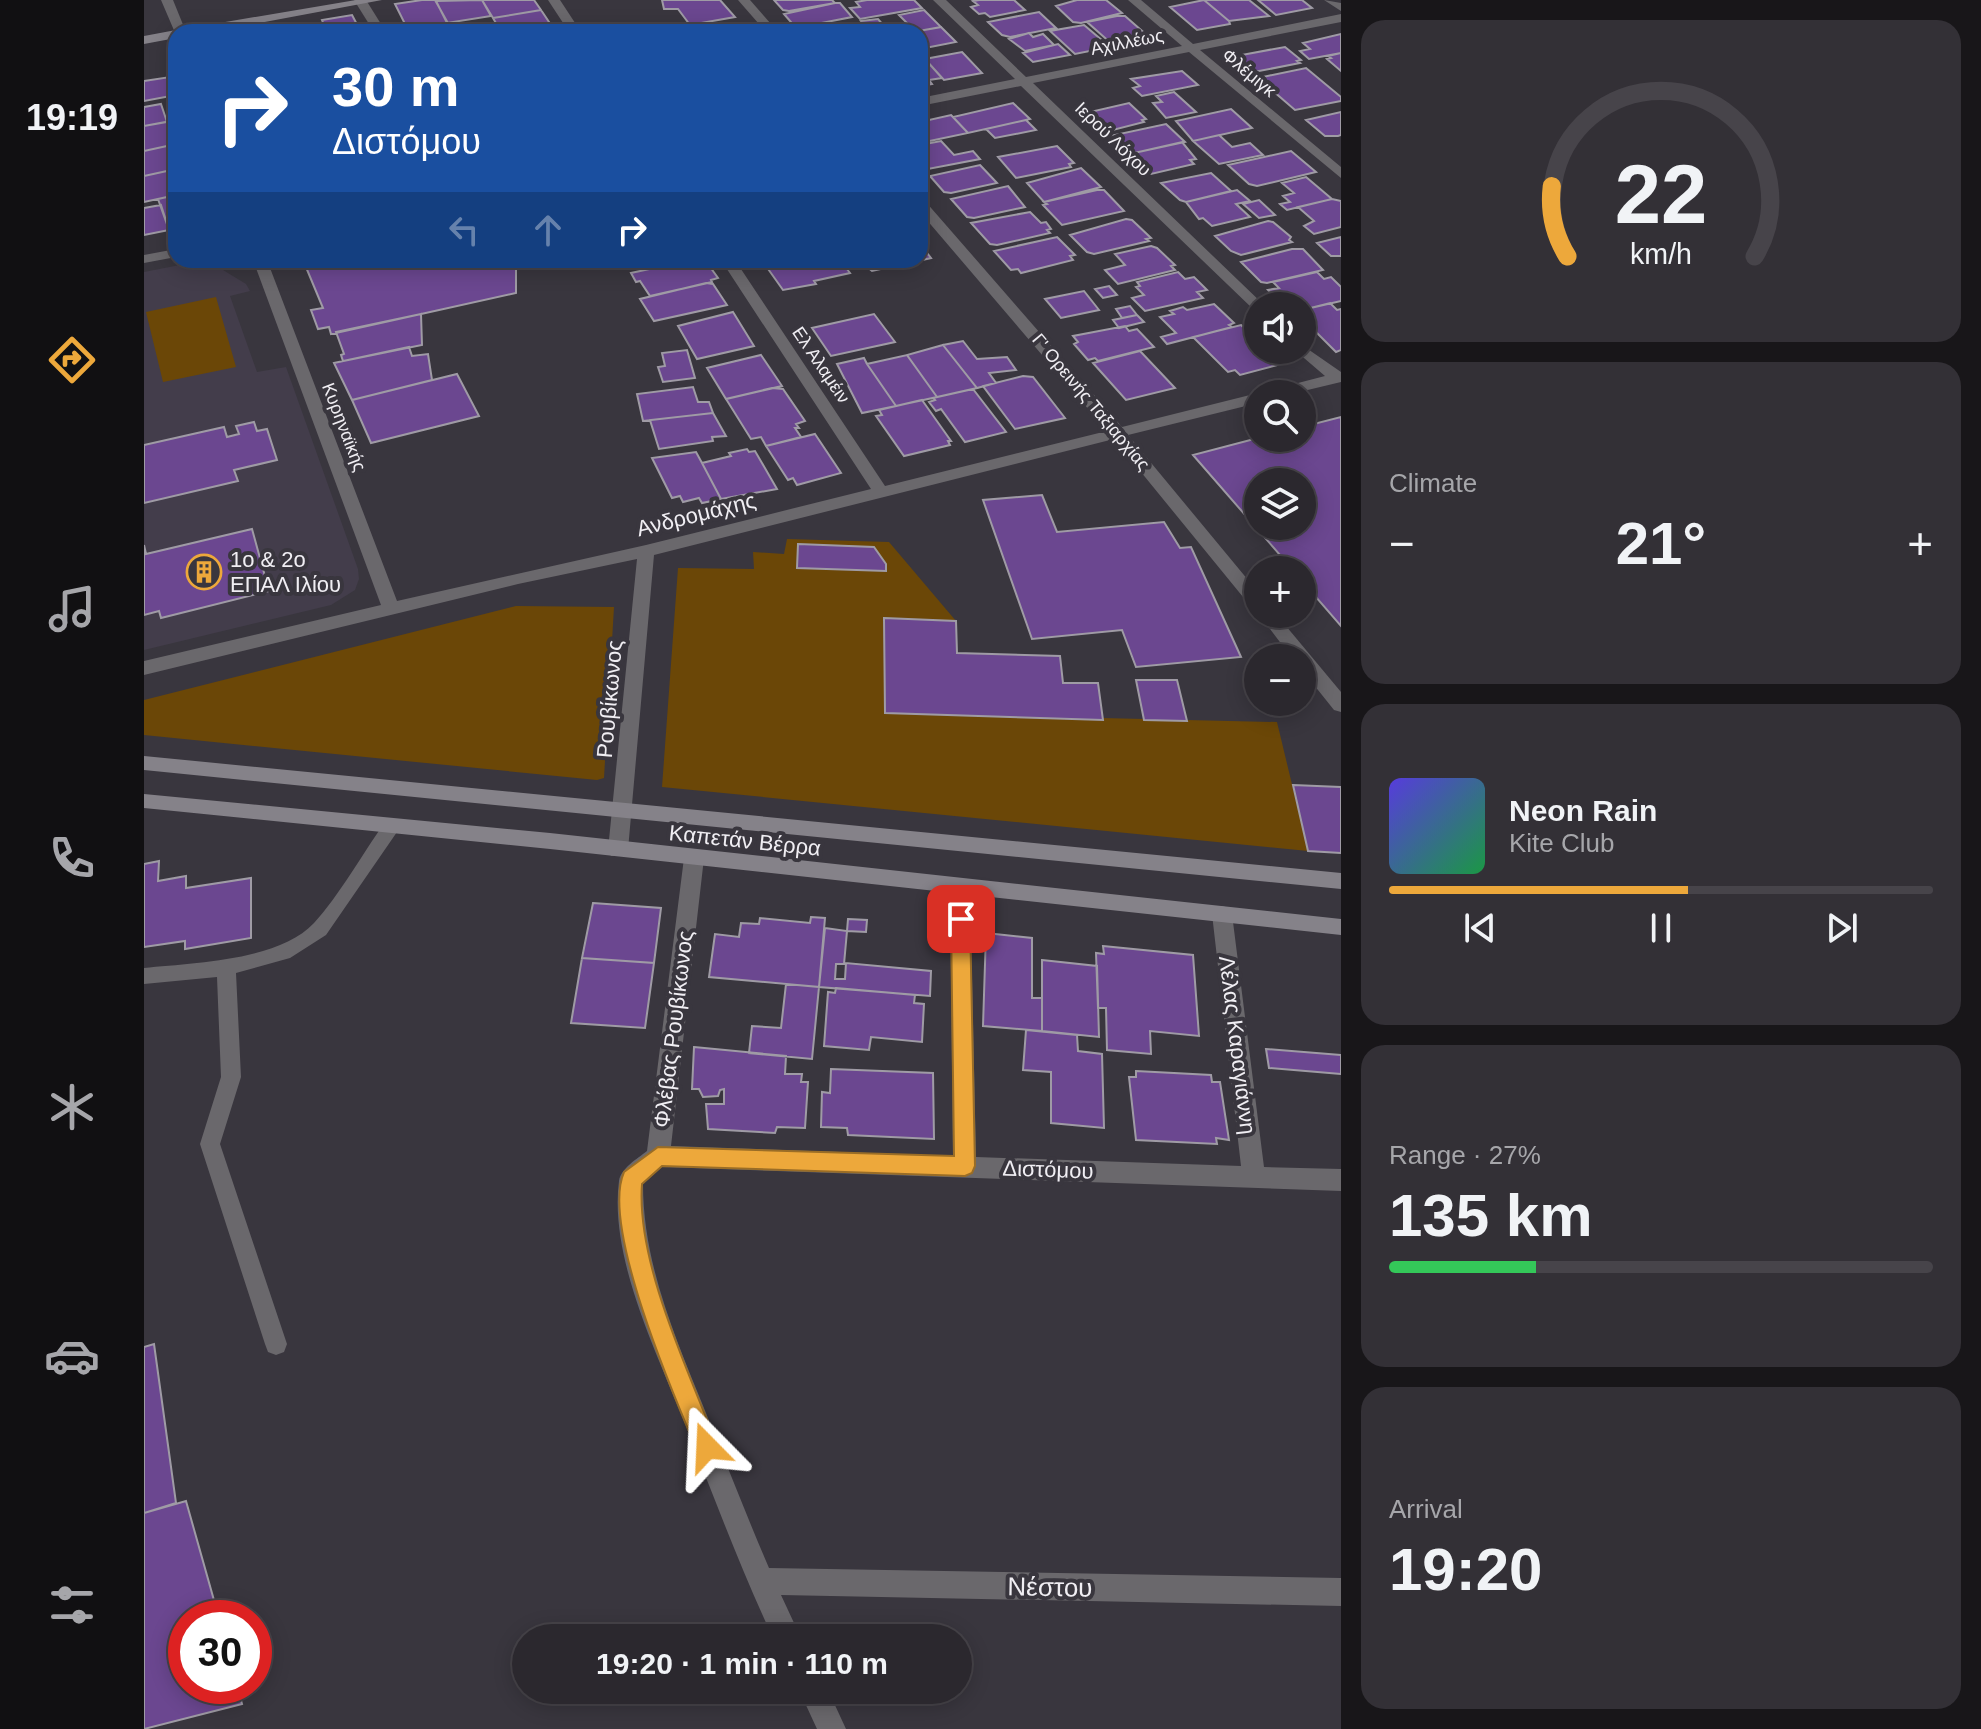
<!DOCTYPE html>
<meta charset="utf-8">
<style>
:root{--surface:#2b282e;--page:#333036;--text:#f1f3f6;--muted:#a6a6aa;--line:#47444a;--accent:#eda83b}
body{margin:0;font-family:Helvetica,sans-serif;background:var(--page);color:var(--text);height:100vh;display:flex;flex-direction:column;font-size:30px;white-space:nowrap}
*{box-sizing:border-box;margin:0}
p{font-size:26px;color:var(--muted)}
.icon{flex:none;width:44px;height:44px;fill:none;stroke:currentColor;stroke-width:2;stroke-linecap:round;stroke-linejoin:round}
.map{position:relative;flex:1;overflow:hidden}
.panel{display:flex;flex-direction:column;gap:20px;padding:20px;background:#181619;width:640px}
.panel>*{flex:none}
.banner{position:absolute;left:24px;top:24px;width:760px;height:244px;border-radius:24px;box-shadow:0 4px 20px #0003,0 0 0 2px var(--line);background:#1a4fa0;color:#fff;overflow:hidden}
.buttons{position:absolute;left:1100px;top:292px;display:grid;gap:16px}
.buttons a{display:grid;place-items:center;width:72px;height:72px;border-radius:50%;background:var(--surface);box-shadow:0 4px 20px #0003,0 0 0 2px var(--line);font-size:40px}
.speed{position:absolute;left:24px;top:1600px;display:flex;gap:16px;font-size:40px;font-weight:700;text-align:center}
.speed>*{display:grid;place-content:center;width:104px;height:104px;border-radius:50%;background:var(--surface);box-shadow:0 4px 20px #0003,0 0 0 2px var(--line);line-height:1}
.speed .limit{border:12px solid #d22;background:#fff;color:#111}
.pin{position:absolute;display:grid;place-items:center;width:68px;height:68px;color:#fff;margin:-34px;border-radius:16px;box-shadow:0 4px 12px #0006}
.me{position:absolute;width:88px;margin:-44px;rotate:339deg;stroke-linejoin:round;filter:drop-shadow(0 0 6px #0008)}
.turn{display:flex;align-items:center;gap:28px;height:168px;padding:0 32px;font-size:36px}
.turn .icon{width:104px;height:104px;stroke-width:2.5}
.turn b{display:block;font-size:56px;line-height:68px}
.lanes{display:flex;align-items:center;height:76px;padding:0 32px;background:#0003;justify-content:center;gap:40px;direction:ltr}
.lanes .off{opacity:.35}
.big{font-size:60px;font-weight:800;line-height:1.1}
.panel .widget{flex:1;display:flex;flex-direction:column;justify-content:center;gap:12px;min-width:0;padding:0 28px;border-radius:24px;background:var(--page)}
.panel .dial{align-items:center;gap:0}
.dial svg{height:208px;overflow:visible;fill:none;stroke:var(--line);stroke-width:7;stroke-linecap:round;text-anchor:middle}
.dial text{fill:var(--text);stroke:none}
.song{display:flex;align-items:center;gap:24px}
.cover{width:96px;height:96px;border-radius:12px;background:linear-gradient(135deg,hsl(250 70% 55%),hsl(140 70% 35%))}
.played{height:8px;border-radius:4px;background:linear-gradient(90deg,var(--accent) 55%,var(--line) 55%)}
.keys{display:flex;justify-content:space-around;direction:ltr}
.heat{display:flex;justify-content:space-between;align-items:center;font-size:44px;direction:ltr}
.charge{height:12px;border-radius:6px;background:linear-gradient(90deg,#34c759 27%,var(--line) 0)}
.trip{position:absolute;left:368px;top:1624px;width:460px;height:80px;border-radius:40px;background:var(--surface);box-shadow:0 4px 20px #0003,0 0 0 2px var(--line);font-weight:800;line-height:80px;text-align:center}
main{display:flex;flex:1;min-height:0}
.tabs{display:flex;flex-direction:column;width:144px;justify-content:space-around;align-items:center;background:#111012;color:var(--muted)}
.tabs .icon{width:56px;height:56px}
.tabs .active{color:var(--accent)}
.tabs b{font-size:36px;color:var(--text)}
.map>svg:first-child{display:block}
</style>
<main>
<nav class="tabs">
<b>19:19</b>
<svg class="icon active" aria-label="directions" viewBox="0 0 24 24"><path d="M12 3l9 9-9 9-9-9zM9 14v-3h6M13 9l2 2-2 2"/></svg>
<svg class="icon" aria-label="music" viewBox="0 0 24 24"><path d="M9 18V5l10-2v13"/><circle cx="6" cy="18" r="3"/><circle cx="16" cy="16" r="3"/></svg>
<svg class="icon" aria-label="phone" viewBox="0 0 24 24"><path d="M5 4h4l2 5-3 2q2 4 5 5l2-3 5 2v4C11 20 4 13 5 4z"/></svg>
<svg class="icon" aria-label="climate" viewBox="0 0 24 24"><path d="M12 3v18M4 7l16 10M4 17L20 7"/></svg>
<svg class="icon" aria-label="car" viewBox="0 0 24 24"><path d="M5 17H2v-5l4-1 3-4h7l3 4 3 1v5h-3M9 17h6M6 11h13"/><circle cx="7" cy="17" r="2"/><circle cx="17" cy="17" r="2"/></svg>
<svg class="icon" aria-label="filters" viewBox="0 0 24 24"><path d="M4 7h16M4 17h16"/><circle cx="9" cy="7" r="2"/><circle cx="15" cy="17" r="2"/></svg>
</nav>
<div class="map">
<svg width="1197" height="1729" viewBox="0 0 1197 1729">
<rect width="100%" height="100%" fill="#39363e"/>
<!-- built -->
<path fill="#433d4b" d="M41,264l38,6 23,14 4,7 -20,5 27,76 29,-5 72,202 1,10 -4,11 -24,15 -187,45v-378z"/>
<!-- green -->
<path fill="#6b4707" d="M72,297l20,70 -73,15 -17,-70z
M643,539l102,3 67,79 -72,-2 2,94 391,9 31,129 -646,-64 16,-219 76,1 -1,-17 31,2z
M372,606l98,1 -10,171 -7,2 -453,-45v-35z"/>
<!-- building -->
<path fill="#6b4790" stroke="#9f9ba5" stroke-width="2" fill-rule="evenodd" d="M278,0h13l14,25 -40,7 -14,-28z
M338,0l9,16 -44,7 -11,-22z
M338,0h52l7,10 -48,8z
M518,0h58l15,17 -45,8 -12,-16h-14z
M630,0h58l3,3 -46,8 -6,-1z
M723,0h47l8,8 -62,11 -10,-11 10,-1 -4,-5z
M870,0l11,10 -35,7 -5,-4 -6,1 -8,-7 7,-2 -5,-4 6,-1z
M933,0h29l16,13 -41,10 -8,-1 -17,-16z
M1060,0h45l20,16 -40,5z
M1060,0l25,21 1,3 -33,6 -27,-23z
M1114,0h44l10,8 -36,7z
M691,3h5l12,14 -56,11 -12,-14z
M397,10l12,18 -52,4 -8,-14z
M780,10l17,17 -28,5h-42l-10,-11 17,-2 6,7h13l11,-2 -9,-9z
M895,12l17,16 -46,9 -8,-2 -14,-13z
M208,15l9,17h-48l13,-2 -4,-10z
M973,16h8l24,21 -36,8 -26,-23z
M319,23l4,8 15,-2 2,3h-75z
M940,25l26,22 -35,7 -25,-23z
M797,27l15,15 -36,7v-17h-7z
M885,33l4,4 10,-3 11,11 -29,6 -16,-12z
M1197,34v19l-32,6 -9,-8 10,-2 -7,-6z
M914,44l12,11 -37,7 -10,-9z
M1141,47l16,13 -4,1 3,2 -46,9 -18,-16z
M818,52l20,21 -38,7 -19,-21z
M1197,53v18l-14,-12 4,-1 -3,-2z
M781,59l17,19 -13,2 3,4 -12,2v-26z
M1162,68l35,29v4l-46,9 -37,-32z
M1038,71l16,14 -56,11 -9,-8 7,-2 -9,-7z
M26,77l6,18 -32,6v-20z
M1030,92l22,20 -30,6 -13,-15 9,-1 -6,-6z
M869,103l17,16 -62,14 -15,-16z
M985,103l17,16 -4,1 2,2 -35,9 -19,-19z
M17,104l6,18 -23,4v-19z
M1087,109l21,19 -59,13 -17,-20z
M1197,112v23l-3,1h-13l-19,-16z
M807,115l17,18 -48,10v-21z
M32,120v24l-32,7v-25z
M882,120l10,10 -41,8 -9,-9z
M1022,124l19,18 -51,11 -7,-1 -17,-16z
M1075,135l13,12 18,-4 13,12 -44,9 -26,-23z
M797,141l13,14 19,-4 7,8 -52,10 -8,-8v-16z
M1038,142l14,17 -6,1 4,4 -43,10 -14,-13 5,-1 -8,-7z
M32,144v25l-32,7v-25z
M913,146l17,17 -5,1 2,3 -55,11 -18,-21z
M1147,151l25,21 -59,14 -8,-2 -21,-19z
M836,165l17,18 -46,10 -7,-1 -14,-16z
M937,168l20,19 -57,15 -17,-19z
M32,169v26l-32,7v-26z
M1067,173l20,18 -45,11 -6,-2 -19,-17z
M1162,177l26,22 -45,11 -7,-6 10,-2 -7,-6 11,-3 -12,-10z
M864,186l17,21 -51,11 -7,-1 -16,-18z
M953,190h7l20,21 -62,14 -19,-20 4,-1 -3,-2z
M1093,190l13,11 -14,3 14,13 -38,9 -9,-8 -4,1 -13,-17z
M32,195v34l-7,1 -11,-31z
M1188,199l9,2v26l-27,7 -10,-8 10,-5 -16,-14z
M1115,200l16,15 -16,3 -16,-14z
M17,205l8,25 -25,5v-27z
M886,212l11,11 5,-1 5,7 -4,1 3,3 -53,12 -7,-1 -19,-21z
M982,219l6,1 19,18 -5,1 3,2 -55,13 -7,-2 -17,-17z
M1124,221l5,1 18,15 -2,3 3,2 -51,13 -10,-4 -16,-15z
M913,237l18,18 -5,1 3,4 -52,13 -3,-4 -7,1 -17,-19z
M1197,237v19h-10l-14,-13z
M776,244l11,14 -59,13 -13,-11h61z
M1007,246l6,2 18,17 -4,1 4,4 -57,14 -13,-14 20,-5 -10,-11z
M1148,249h11l20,21 -56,13 -6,-1 -20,-20z
M159,260h210l3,5v28l-185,41 -2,-7 -11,2 -7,-19 12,-2z
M547,260h14l13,18 -7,2 1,2 -62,14 -10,-15 -4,1 -5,-9z
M638,260h58l10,13 -36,8 2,3 -33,6 -17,-24z
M1034,272l7,7 9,-2 13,13 -10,2 6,6 -58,13 -13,-13 12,-3 -8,-8 4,-1 -3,-4z
M1173,272l7,7 7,-2 10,10v14l-39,9v-4h-18l-16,-16 11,-2 -6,-6z
M562,283l7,1 14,21 -73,16 -14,-22z
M965,286l8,9 -14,3 -8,-9z
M940,291l15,19 -38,8 -16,-19z
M1186,303l7,7 4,-1v41l-5,2 -34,-34 6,-2 -6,-6z
M1070,304l20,19 -5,2 3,2 -65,17 -6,-7 15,-4 -16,-16 14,-3 -4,-3 13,-4 4,3z
M986,306l7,9 -15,3 -6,-9z
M589,312l21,34 -57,13 -19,-33z
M277,314l1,31 -79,16 -2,-6 3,-1 -8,-22z
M730,314l21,28 -64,14 -19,-28z
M993,315l7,7 -25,6 -6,-8z
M1097,325l17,17v8h8l15,14 -41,11 -5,-5 -7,2 -35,-35z
M981,326l4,5 8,-2 17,18 -56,14 -3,-3 -7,2 -14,-16 4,-2 -5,-6z
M819,341l14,18 30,-2 9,13 -27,3 7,10 -19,5 -34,-43z
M799,345l34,43 -40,9 -30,-42z
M265,347l3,9 16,-2 4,26 -80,20 -18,-37z
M543,350l8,28 -32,4 -5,-15 7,-1 -3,-13z
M996,351l35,37 -49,12 -33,-37z
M617,355l21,31 -56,13 -19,-31z
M763,355l30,42 -41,9 -29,-42z
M720,358l3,6 29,42 -34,7 -25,-49z
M313,374l22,42 -108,27 -19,-43z
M879,376l10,1 32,41 -50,11 -32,-43z
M549,387l5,15h11l4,11 -70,8 -6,-27z
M628,388l11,1 22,32 -9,3 3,4h-4l6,9 -35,9 -5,-9 -10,2 -25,-40z
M829,389l33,43 -41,10 -24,-33 -5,2 -7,-9 6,-2 -2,-2z
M778,400l29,41h-3l2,4 -46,11 -28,-40 6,-1 -3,-5z
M569,413l13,23 -14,1 1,4 -54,8 -9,-29z
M1197,417v209l-39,-45v-11h-9l-100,-115 65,-17h44v-11zM1114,482h44v44h-44z
M110,422l3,9 10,-2 10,31 -43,10 4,11 -94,22v-58l80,-18 3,10 12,-3 -3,-8z
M671,434l26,39 -44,12 -4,-7 -5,2 -22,-34z
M603,449l2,3 6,-1 22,38 -56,10 -19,-36 29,-7 -2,-3z
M552,452l6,11 19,36 -19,4 -3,-5 -16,4 -3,-6 -8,2 -20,-40z
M898,495l15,37 107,-10 16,26 11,-1 50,110 -105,10 -14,-37 -90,9 -49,-139z
M108,529l17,62 -108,27 -2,-7 -15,4v-70l2,9z
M654,544l76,3 12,17v7l-89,-3z
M740,618l72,3 1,32 103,3 3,27h35l5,37 -218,-7z
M992,680h41l10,41 -43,-1z
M1149,785l48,2v66l-33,-2z
M15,861l-1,20 28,-5v12l65,-10v60l-66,11v-8l-41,6v-83z
M449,903l68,5 -7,55 -72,-5z
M667,917l14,1 -6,69 -110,-10 6,-43 24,3 2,-14 18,1 1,-6 50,5z
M704,919l19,1 -1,12 -19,-1z
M681,928l22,3 -3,33h-8l-1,15h10l1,-16 85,8 -1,25 -111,-9z
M842,933l46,5v60h10v33l-59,-5z
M959,946l90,9 6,81 -49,-5 1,23 -44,-4 -1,-42h-8l-2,-55 8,1z
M438,958l72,5 -9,65 -74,-5z
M898,960l55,6 2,71 -57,-6z
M642,984l33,3 -7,72 -63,-6 3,-27 29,2z
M692,988l79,7 -1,8 10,1 -2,38 -51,-5 -2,13 -45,-4 4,-54 7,1z
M882,1030l51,5 1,16 24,3 2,74 -53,-5v-51l-28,-2z
M550,1047l92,9 -1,18h17l-1,8h7l-3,46 -28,-1 -2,6 -67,-4 -2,-25h18v-15l-4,1 -2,6 -15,1 -4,-8h-7z
M1122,1049l75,6v19l-72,-6z
M687,1069l102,4 1,66 -86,-4 -1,-7 -26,-1 1,-35 8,1z
M992,1071l75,4 1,7h8l9,58 -13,-2 1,6 -81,-4 -7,-63h7z
M10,1344l22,159 -32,10v-166z
M42,1501l33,117h-33v68h51l5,18 -98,25v-216z"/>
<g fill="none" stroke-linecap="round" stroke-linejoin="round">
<!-- lane -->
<path fill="#6a686c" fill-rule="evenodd" d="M247,820l6,2 3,5 -3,5 -71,103 -36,23 -54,15 5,104 -21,67 67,200 -3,8 -8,3 -8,-3 -3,-8 -65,-200 21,-67 -4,-100 -73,7v-16c48,-5 135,-7 170,-45 25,-27 49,-70 71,-101z"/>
<!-- street -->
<path fill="#6a686c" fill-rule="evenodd" d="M17,0h12l13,32 -10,3z
M210,0h12l20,32h-12z
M404,0h12l21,32h-12z
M594,0h12l28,32h-12z
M789,0h13l80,77 156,-31 -54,-46h13l52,44 148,-30v8l-141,28 141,117v11l-152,-126 -156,31 232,223h-7v4l-5,-1 -232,-223 -101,20v-8l95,-19z
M1180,0l17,3v8z
M776,200l5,1 197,226 136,-34 3,1h-3v9l-130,32 130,157v18l-6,-2 -138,-169 -460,116 -26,295 -3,6h-14l-3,-6 29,-291 -119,25 -374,91v-14l237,-56 -128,-345h14l130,341 249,-56 225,-56 -150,-229h14l150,226 222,-55 -187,-219z
M32,249v8l-32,6v-8z
M1158,345l39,27v10l-50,12h-27l3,-3 58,-15 -28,-24 -2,-2h7z
M1114,613l18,1 65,78v20l-7,-2 -32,-40v-12h-10z
M550,850l7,2 3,6 -33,288 282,10 -3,-268 3,-6h14l3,6 6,269 265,9 -29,-252 3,-6 7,-2 7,2 3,6 32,253 77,2v22l-679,-24 -19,17c0,81 33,155 63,229 21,52 41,104 63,155l572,10v28l-560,-11 20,43h-28c-32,-69 -59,-140 -87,-212 -28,-71 -77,-167 -67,-245 2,-13 18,-22 28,-30l37,-293 3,-6z
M655,1690h29l18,39h-29z"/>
<!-- secondary -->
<path fill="#858289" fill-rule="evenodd" d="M212,0h26l-171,32h-27l6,-4z
M32,30l5,2h-5v6l-32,6v-8z
M0,756l1197,117v16l-1197,-119z
M0,794l406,39 791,86v16l-791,-86 -406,-41z"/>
</g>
<!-- route -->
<path fill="#eda83b" stroke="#9a6d26" stroke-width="2" d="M817,911l6,2 3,6 5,247 -3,7 -7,3 -303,-10 -20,18c-6,79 47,188 76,263l-3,8 -8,3 -8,-3c-24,-56 -99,-229 -75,-283l34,-25 296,9 -3,-237 3,-6z"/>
<!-- icons -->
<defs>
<g id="building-ring" transform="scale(1.8)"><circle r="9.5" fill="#39363e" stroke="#eda83b" stroke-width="1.5"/><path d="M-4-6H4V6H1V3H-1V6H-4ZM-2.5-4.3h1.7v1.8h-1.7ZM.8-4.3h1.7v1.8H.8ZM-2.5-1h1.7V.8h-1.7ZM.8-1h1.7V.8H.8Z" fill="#eda83b"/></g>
</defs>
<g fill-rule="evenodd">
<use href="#building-ring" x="60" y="572"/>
</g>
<g text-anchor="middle" stroke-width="8" stroke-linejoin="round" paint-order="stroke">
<!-- far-street labels -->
<g font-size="18" fill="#f0eef3" stroke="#39363e">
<text transform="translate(983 42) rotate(-11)" y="6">Αχιλλέως</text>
<text transform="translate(1105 73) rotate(40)" y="6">Φλέμιγκ</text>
<text transform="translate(969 139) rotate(44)" y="6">Ιερού Λόχου</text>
<text transform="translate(677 365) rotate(56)" y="6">Ελ Αλαμέιν</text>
<text transform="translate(947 402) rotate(50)" y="6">Γ' Ορεινής Ταξιαρχίας</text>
<text transform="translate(200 427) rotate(69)" y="6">Κυρηναϊκής</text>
</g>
<!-- street labels -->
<g font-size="22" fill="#f0eef3" stroke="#39363e">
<text transform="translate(552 514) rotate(-14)" y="8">Ανδρομάχης</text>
<text transform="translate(465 699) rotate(-85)" y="8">Ρουβίκωνος</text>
<text transform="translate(601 840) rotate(6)" y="8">Καπετάν Βέρρα</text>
<text transform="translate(529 1029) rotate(-83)" y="8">Φλέβας Ρουβίκωνος</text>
<text transform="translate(1094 1045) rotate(83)" y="8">Λέλας Καραγιάννη</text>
<text transform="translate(904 1169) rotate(2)" y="8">Διστόμου</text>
</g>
<!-- poi labels -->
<g font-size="22" fill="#f0eef3" stroke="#39363e" text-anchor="start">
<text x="86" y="567">1ο &amp; 2ο<tspan x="86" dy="25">ΕΠΑΛ Ιλίου</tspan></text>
</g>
<!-- near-street labels -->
<g font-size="26" fill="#f0eef3" stroke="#39363e">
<text transform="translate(906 1587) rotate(1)" y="9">Νέστου</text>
</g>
</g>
</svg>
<div class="buttons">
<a><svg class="icon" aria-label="sound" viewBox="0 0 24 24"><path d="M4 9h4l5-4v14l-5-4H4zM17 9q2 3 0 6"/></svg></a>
<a><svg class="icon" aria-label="search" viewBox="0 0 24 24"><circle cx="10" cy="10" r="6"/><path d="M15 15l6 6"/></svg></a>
<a><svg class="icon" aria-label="layers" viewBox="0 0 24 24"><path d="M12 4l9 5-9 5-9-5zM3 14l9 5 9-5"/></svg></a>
<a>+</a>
<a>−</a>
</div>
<div class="speed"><div class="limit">30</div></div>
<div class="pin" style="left:817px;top:919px;background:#d93025"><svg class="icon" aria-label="arrive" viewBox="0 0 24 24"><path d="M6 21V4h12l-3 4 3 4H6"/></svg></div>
<svg class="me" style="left:563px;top:1447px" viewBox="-20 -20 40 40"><path d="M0-17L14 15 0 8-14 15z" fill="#eda83b" stroke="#fff" stroke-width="4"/></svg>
<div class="trip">19:20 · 1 min · 110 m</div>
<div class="banner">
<div class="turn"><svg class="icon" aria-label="right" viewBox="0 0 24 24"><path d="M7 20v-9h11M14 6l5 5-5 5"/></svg><div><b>30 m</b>Διστόμου</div></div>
<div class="lanes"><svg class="icon off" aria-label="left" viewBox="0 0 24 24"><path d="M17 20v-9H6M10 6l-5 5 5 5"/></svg><svg class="icon off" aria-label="ahead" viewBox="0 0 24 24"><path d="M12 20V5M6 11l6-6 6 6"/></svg><svg class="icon" aria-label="right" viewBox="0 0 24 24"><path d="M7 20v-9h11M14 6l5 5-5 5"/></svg></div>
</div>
</div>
<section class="panel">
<div class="widget dial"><svg viewBox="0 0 100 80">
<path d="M14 69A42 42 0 1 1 86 69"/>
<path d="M14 69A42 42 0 0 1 8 42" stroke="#eda83b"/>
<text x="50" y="56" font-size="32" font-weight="700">22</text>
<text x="50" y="72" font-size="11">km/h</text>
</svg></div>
<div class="widget"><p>Climate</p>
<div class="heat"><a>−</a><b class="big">21°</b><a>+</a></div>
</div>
<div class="widget">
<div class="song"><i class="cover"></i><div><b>Neon Rain</b><p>Kite Club</p></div></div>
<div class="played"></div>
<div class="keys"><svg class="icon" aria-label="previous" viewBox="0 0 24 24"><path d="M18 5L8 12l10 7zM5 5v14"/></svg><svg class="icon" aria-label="pause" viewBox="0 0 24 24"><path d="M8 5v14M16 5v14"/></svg><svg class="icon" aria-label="next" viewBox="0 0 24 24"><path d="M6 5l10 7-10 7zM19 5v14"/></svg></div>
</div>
<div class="widget"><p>Range · 27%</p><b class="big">135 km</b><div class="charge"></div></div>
<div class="widget"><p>Arrival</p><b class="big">19:20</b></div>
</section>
</main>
